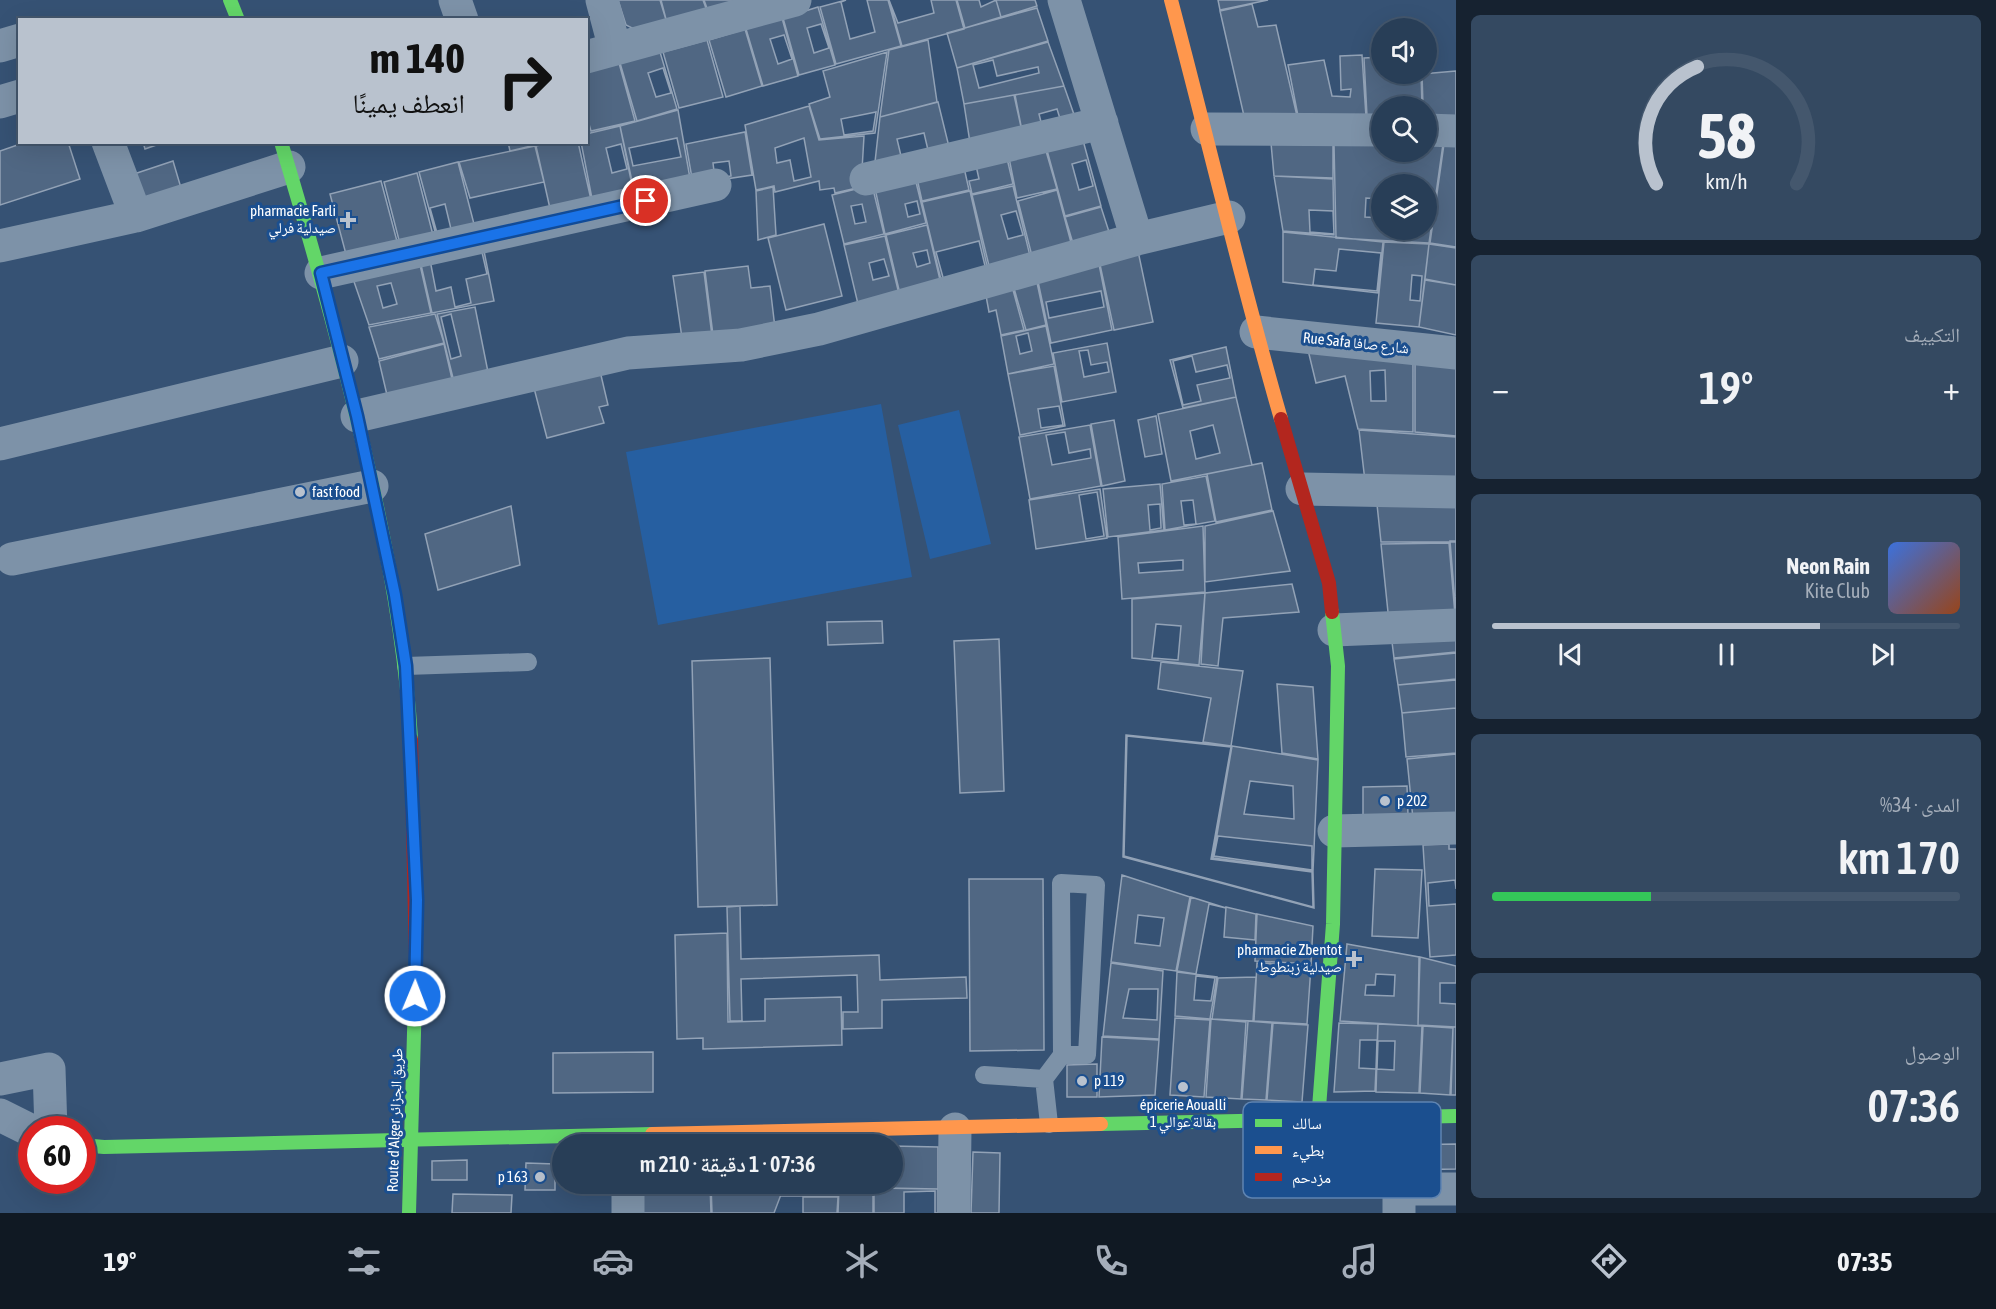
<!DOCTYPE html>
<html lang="ar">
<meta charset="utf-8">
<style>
:root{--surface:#283e57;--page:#344961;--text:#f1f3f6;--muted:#a5aeba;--line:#44576d;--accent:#b9c2ce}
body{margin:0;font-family:"Asap Condensed","Noto Naskh Arabic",sans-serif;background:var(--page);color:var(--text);direction:rtl;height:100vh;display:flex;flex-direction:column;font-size:22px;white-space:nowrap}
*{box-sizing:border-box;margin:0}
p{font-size:20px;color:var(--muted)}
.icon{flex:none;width:33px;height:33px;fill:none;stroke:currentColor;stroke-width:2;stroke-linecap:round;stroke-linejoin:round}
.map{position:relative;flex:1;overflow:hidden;direction:ltr}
.side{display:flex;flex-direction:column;gap:15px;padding:15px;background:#162230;width:540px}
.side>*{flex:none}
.banner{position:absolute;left:18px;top:18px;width:570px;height:126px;border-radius:0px;box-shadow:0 6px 24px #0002,0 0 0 2px var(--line);direction:rtl;background:#b9c2ce;color:#111;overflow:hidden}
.tools{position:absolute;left:1371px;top:18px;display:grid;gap:12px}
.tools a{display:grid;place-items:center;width:66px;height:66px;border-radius:50%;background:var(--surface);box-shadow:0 6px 24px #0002,0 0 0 2px var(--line);font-size:30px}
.speed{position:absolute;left:18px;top:1116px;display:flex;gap:12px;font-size:30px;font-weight:700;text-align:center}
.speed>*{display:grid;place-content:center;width:78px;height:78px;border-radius:50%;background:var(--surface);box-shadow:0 6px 24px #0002,0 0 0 2px var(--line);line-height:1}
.speed .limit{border:9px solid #d22;background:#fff;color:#111}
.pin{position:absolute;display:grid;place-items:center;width:51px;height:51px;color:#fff;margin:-26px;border:3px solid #fff;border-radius:50%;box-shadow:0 2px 6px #0007}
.me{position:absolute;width:66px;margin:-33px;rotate:1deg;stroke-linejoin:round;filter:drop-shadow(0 0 4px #0008)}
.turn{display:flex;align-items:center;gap:21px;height:126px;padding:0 24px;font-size:27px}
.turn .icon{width:78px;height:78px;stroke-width:2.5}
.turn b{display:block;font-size:42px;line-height:51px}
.big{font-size:45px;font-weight:600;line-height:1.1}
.side .card{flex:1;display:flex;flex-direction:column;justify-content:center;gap:9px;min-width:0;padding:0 21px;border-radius:9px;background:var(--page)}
.side .dial{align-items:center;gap:0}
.dial svg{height:156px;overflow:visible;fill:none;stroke:var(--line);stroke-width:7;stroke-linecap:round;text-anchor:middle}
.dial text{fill:var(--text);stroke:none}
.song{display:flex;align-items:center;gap:18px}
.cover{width:72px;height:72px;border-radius:9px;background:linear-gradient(135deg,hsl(220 70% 55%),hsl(20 70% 35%))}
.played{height:6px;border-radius:3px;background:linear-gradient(90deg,var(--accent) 70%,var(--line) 70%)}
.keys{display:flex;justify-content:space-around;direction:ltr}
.heat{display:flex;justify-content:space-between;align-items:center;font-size:33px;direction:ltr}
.charge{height:9px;border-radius:4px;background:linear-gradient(90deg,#34c759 34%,var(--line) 0)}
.trip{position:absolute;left:552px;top:1134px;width:351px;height:60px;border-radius:30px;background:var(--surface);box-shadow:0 6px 24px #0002,0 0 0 2px var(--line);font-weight:600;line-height:60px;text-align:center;direction:rtl}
.tab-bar{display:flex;height:96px;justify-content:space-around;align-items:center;background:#101923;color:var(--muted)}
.tab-bar .icon{width:42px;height:42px}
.tab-bar .active{color:var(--accent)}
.tab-bar b{font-size:27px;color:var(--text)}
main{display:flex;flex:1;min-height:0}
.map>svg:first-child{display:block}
</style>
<main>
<section class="side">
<div class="card dial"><svg viewBox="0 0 100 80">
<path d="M14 69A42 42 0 1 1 86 69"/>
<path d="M14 69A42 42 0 0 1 35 9" stroke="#b9c2ce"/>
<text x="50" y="56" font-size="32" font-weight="700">58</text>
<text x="50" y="72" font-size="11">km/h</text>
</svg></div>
<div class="card"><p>التكييف</p>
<div class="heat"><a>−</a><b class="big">19°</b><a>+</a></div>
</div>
<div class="card">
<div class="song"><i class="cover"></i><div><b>Neon Rain</b><p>Kite Club</p></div></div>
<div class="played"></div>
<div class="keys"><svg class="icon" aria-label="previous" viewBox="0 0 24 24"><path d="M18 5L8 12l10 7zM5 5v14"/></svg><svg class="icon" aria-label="pause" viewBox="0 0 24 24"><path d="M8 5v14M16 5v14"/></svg><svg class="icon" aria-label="next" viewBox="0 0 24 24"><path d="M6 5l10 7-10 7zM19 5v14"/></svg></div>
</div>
<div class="card"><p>المدى · 34%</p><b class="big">170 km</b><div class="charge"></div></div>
<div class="card"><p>الوصول</p><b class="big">07:36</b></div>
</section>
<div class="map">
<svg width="1456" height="1213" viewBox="0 0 1456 1213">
<rect width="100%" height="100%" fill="#365274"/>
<!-- green -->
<path fill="#265fa1" d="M881,404l31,173 -254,48 -32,-173z
M959,410l32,134 -61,15 -32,-134z"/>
<!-- building -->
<path fill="#506783" stroke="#92a2b6" stroke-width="1.5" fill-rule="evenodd" d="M618,0h42l7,23 -27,9 -14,-7z
M661,0h42l4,11 -40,12z
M704,0h42l-38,11z
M846,0l-5,2 9,37 25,-7 -8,-32h21l13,46 -65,18 -16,-57z
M889,0l9,23 36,-10 -3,-13h25l8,29 -62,17z
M957,0h22l2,7 15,-7 5,17 -36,11z
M996,0h39l2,6 -36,11z
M1218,0h50l-48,10z
M1252,4l6,23 18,-2 21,91h-53l-24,-105z
M818,7l17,58 -36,10 -16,-57zM821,24l8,24 -15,5 -7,-25z
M1037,8l11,33 -91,27 -10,-35z
M782,18l16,58 -35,10 -17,-57zM784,35l8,24 -14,5 -8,-25z
M745,29l17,57 -36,11 -17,-57z
M707,40l16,57 -44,11 -16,-56z
M928,40l9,62 -57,15 9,-67z
M1048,42l16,44 -100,18 -7,-36zM993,60l4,16 41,-9 1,6 -60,15 -6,-23z
M660,52l17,57 -40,12 -17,-58zM663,68l8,25 -15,4 -8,-24z
M887,52l-12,81 -55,6 -11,-35 21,-7 -7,-26zM876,112l-3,19 -29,4 -3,-16z
M1362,55l4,62 -68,-1 -10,-51 36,-5 8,36 18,1 1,-8 -10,1 -1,-34z
M1382,57v17h39l1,32h-40v10h-15l-3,-58z
M619,63l16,58 -44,10 -5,-17v-42z
M1456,71v45h-30v-10h-3l-1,-32z
M1064,86l13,37 -54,13 -8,-41zM1057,109l5,16 -19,5 -4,-16z
M1014,95l9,41 -52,13 -7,-45z
M938,102l12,49 -76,20 6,-54zM924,133l4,17 -27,6 -4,-17z
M809,106l10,34 45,-4 -3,51 -26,6 -1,-5 -14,2 -1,-9 -44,11 -1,-6 -18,4 -11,-65zM804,138l7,39 -17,4 -4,-21 -13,3 -2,-15z
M678,110l13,74 -56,11 -15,-69zM677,138l4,19 -48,9 -4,-18z
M620,126l14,69 -41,9 -12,-62h5v-8zM621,144l6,25 -15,4 -6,-25z
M745,132l7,43 -59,9 -7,-40zM729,161l2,15 -16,3 -2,-16z
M1081,133l20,73 -36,10 -20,-73zM1086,160l7,26 -14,4 -7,-26z
M26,142h42l12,37 -80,26v-54z
M143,142h22l-20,7z
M508,142h40l-38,9z
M552,142h26l14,62 -41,9 -15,-67z
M1271,143l62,2v33l-59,-2z
M1456,143v104l-26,-4 14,-99z
M1044,144l13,45 -40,9 -9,-45z
M1334,144h48v8h44v-8h17l-14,99 -93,-5zM1382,184h44v46h-44v-12l-17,-1 1,-19 16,1z
M535,146l9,36 -74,16 -11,-36z
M1006,154l7,30 -41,10 -3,-13 10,-2 -4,-18z
M173,161l8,27 -40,11 -7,-25z
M458,162l16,62 -38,11 -17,-63zM445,204l6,25 -14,4 -7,-25z
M963,163l6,27 -47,11 -6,-27z
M417,173l16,62 -33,9 -16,-62z
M914,174l12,49 -41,11 -11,-50zM917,201l3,13 -12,3 -3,-13z
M1274,176l59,3 1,56 -51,-4zM1309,210l24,1 1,23 -24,-2z
M381,181l17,64 -51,13 -17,-64z
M872,185l12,49 -40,10 -12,-49zM862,204l4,18 -11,2 -4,-18z
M1013,186l18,74 -41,10 -18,-75zM1016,211l7,24 -15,4 -7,-24z
M773,187l3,48 -18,5 -2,-49z
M1057,190l16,60 -40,10 -15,-59z
M970,191l18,79 -46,14 -20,-82zM979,241l7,29 -42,11 -8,-29z
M1101,207l10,31 -36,12 -10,-33z
M824,224l18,72 -56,14 -18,-72z
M927,225l14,59 -41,10 -14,-59zM927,250l3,13 -13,4 -4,-14z
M1283,232l100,10 -5,51 -95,-11zM1339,249l42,4 -4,38 -64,-6 2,-16 21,2z
M885,236l14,58 -41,10 -14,-59zM884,259l5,17 -16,4 -4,-17z
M482,241l12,60 -62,12 -13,-57zM481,248l6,26 -21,5 5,24 -16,4 -4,-20 -15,4 -6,-31z
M1384,242l45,2 -10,83 -43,-4zM1412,275l10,1 -2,25 -10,-1z
M1429,244l27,4v37l-31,-6z
M1138,251l15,71 -39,8 -15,-70z
M418,256l13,57 -62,12 -18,-52zM391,283l6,21 -14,4 -6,-22z
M1098,259l14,71 -61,13 -15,-71zM1101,291l3,16 -55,11 -3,-16z
M748,266l3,22 19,-2 5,42 -62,7 -8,-64z
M704,272l8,64 -30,2 -9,-62z
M1035,273l11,52 -20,5 -15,-52z
M1010,279l14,51 -23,5 -5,-25 -7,2 -5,-27z
M1425,280l31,5v50l-37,-8z
M475,307l13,65 -35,6 -16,-64zM451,314l10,42 -10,3 -10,-42z
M435,314l9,29 -65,16 -10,-32z
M1046,326l8,38 -46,10 -7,-38zM1028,333l4,18 -12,3 -4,-18z
M1107,343l9,49 -54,10 -9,-49zM1088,350l3,15 16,-3 2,10 -25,5 -5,-26z
M444,344l8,35 -65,16 -8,-34z
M1226,347l10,50 -53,11 -13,-48zM1192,356l4,16 31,-7 3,13 -33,7 4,16 -18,4 -10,-44z
M1308,350l105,4v78l-55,-3 -13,-53 -29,7zM1385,370l1,31h-15l-1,-30z
M1415,354l41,6v76l-41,-4z
M1054,366l11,60 -45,9 -12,-61zM1059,406l4,19 -22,3 -3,-19z
M600,371l8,34 -9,2 5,16 -57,15 -13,-50z
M1236,397l16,68 -81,16 -13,-67zM1213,425l7,28 -24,6 -6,-28z
M1156,416l6,38 -17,3 -7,-37z
M1114,420l11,61 -23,5 -11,-62z
M1090,425l11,61 -71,13 -11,-62zM1065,432l4,21 21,-4 1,9 -39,7 -6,-30z
M1359,430l97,7v48l-91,-4z
M1262,463l10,47 -56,12 -9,-48z
M1206,476l9,45 -50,9 -3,-46zM1193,500l3,24 -12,1 -3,-24z
M1160,484l4,46 -56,7 -5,-48zM1160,504l1,24 -11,2 -2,-25z
M1100,489l7,49 -71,11 -7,-49zM1097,492l7,44 -18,3 -7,-44z
M1376,495l80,2v45h-75z
M511,506l9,59 -82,25 -13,-56z
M1273,511l17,60 -85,11v-56z
M1203,526l2,66 -83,7 -4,-62zM1183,560v10l-44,3 -1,-10z
M1450,541h6v74z
M1449,543l6,72 -66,7 -8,-78z
M1292,584l7,28 -76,6 -5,48 -17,-2 4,-71z
M1205,593l-6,72 -67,-7v-59zM1156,624l25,2 -3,34 -26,-2z
M882,621l1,22 -55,2 -1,-23z
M1456,631v21l-62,6 -3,-24z
M999,639l5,152 -44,2 -6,-152z
M1456,653v26l-58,6 -4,-26z
M770,658l7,247 -79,2 -6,-246z
M1161,662l82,9 -12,75 -28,-4 8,-44 -53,-9z
M1456,680v28l-54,5 -4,-28z
M1277,684l36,3 5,72 -36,-6z
M1456,708v45l-50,4 -4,-44z
M1126,735l106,11 -20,112 101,14 1,36 -191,-51zM1127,736l104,11 -20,112 101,13 1,35 -189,-51z
M1232,746l86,14 -5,111 -100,-13zM1250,781l43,5 1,33 -50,-5zM1218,836l94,10v24l-98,-14z
M1456,754v63l-43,2 -6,-60z
M1407,786l1,29 -45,1v-29z
M1449,844v5h7v40l-1,-9 -27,3 1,23 27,-2v51l-26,2 -7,-112z
M1375,869l47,1 -4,68 -46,-2z
M1122,875l68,22 -14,74 -65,-9zM1138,915l26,3 -4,28 -25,-3z
M969,879h74l1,171 -74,1z
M1191,897l35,11 -17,-4 -13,70 -19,-3z
M740,906l1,53 138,-4 1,25 86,-3 1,21 -85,2v28l-39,1v-17h15l-1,-37 -116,4 1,42h-12l-3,-114z
M1226,907l30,7 -1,26 -31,-3z
M1257,914l56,12 -2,38 -56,-3z
M727,933l1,89 37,-1v-22l76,-2 1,48 -139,4v-11l-26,1 -2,-104z
M1347,944l72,13 -1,69 -78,-5zM1376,974l19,1 -1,21 -29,-1 1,-10h9z
M1420,957l36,9v17h-16v20l16,1v23l-38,-2z
M1111,963l52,8 -4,68 -56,-3zM1129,989h29l-1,31 -34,-2z
M1257,963l54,3 -4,58 -53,-3z
M1177,972l40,5 -7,42 -35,-3zM1196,976l19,2 -4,23 -17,-1z
M1256,977l-3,44 -41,-2 6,-41z
M1175,1018l35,2 -6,77 -34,-2z
M1211,1019l35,3 -5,77 -35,-2z
M1248,1021l24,2 -6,77 -24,-1z
M1273,1023l35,2 -6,77 -35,-2z
M1339,1023l39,1 -3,67 -41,1zM1360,1040h17l-1,29 -17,-1z
M1378,1024l44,2 -3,67 -43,-1zM1378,1041h17l-1,29 -17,-1z
M1423,1026l30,2 -3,67 -30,-2z
M1453,1027h3v68h-5z
M1102,1037l57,3 -4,55 -56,2z
M653,1052v40l-100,1v-40z
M1097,1064v33h-30v-32z
M1456,1144v25l-52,1v-25z
M892,1146l46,1v42l-100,-2v-3h54z
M973,1152l27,1 -1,60h-28z
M467,1160v20h-35v-19z
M526,1163l29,1v26h-30z
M639,1184h71l1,29h-72z
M711,1184h74l-11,29h-62z
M785,1184h53v12h-57z
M839,1188h34v25h-35z
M874,1188l64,1v24h-3v-22l-31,1v21h-30z
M453,1194l59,1 -1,18h-59z
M803,1197h35l-1,16h-34z"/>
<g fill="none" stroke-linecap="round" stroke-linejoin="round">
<!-- lane -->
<path stroke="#7d92a8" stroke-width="18" d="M406,666l122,-4
M984,1075l60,4
M1049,1124l-5,-45 18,-24h25l9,-170 -35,-2 1,172"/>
<!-- street -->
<path stroke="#7d92a8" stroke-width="33" d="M455,0l7,20
M602,0l13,49
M1064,0l73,239
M0,46l20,-6
M586,57l209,-57
M0,102l20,-6
M1207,129l175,1
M1426,130l30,1
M108,142l28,74
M866,179l236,-56
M0,246l136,-30 153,-49
M321,273l394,-88
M1256,332l200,21
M357,416l271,-63 113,-8 78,-16 318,-90 92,-22
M0,444l342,-83
M1302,489l154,3
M12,559l360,-73
M1334,630l122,-5
M1334,831l122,-3
M0,1079l49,-10 2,61
M0,1115l32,16
M628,1213v-29
M954,1213l1,-84
M1399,1213v-24h57"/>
<!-- fast -->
<path stroke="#63d668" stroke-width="14" d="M230,0l8,20
M281,142c34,113 66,227 91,342 19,85 34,168 39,255
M1318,1121l15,-197 5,-258 -6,-54
M1101,1124l355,-8
M82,1145l22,2 548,-13
M409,1213l7,-252"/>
<!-- slow -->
<path stroke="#ff974d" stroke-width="14" d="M1171,0c37,140 70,281 110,419
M652,1134l449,-10"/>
<!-- jam -->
<path stroke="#b3261e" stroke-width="14" d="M1281,419l48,164 3,29
M411,739l5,222"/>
</g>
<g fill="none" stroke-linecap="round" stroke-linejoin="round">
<!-- route casing -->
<g stroke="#114b97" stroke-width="15">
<path id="route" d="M415,996l2,-96 -11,-234 -11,-71 -38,-179 -36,-143 325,-72"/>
</g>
<!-- route -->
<use href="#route" stroke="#1a73e8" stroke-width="10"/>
</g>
<!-- markers -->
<g fill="#b9c2ce" stroke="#1b4f8f" stroke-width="2">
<path d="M345 211h6v6h6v6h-6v6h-6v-6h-6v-6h6z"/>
<circle cx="300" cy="492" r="6"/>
<circle cx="1385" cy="801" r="6"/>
<path d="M1351 950h6v6h6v6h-6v6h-6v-6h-6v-6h6z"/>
<circle cx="1082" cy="1081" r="6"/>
<circle cx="1183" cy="1087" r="6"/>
<circle cx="540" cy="1177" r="6"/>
</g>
<g text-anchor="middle" stroke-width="6" stroke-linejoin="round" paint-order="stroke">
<!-- poi labels -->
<g font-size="15" fill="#fff" stroke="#1b4f8f" text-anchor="end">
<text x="336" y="216">pharmacie Farli<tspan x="336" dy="17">صيدلية فرلي</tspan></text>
<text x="312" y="497" text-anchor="start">fast food</text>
<text x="1397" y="806" text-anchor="start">p 202</text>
<text x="1342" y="955">pharmacie Zbentot<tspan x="1342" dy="17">صيدلية زبنطوط</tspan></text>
<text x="1094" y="1086" text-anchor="start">p 119</text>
<text x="1183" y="1110" text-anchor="middle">épicerie Aoualli<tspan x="1183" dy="17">1 بقالة عوالي</tspan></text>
<text x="528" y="1182">p 163</text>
</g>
<!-- street labels -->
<g font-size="15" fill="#fff" stroke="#1b4f8f">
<text transform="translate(1356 343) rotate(6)" y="5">Rue Safa شارع صافا</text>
<text transform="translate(395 1120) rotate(-88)" y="5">Route d'Alger طريق الجزائر</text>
</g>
</g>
<!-- legend -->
<rect x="1243" y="1102" width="198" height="96" rx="9" fill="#1b4f8f" stroke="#5f84b1" stroke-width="1.5"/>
<rect x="1255" y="1119" width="27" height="8" fill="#63d668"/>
<rect x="1255" y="1146" width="27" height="8" fill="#ff974d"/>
<rect x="1255" y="1173" width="27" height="8" fill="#b3261e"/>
<g font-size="16" fill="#fff">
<text x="1292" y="1129">سالك</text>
<text x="1292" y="1156">بطيء</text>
<text x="1292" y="1183">مزدحم</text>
</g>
</svg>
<div class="tools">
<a><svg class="icon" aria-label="sound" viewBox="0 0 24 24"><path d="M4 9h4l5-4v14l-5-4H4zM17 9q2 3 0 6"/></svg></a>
<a><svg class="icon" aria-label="search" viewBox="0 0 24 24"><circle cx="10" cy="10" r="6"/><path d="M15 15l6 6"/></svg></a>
<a><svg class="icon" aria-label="layers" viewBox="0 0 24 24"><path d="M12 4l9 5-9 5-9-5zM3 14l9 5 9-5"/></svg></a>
</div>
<div class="speed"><div class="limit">60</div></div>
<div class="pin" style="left:646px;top:201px;background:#d93025"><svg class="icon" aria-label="arrive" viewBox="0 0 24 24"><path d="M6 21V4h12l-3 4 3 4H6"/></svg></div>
<svg class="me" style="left:415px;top:996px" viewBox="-20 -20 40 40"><circle r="17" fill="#1a73e8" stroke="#fff" stroke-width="3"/><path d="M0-11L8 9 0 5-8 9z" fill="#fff"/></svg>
<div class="trip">07:36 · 1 دقيقة · 210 m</div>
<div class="banner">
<div class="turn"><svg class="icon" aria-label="right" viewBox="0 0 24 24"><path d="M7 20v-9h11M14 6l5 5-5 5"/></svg><div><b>140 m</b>انعطف يمينًا</div></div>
</div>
</div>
</main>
<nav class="tab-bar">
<b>07:35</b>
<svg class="icon active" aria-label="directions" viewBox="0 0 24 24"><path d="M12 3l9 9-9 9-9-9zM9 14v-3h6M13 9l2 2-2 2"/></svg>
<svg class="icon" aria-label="music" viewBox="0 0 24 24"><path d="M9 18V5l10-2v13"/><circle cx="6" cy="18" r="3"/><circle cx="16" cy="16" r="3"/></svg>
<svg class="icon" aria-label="phone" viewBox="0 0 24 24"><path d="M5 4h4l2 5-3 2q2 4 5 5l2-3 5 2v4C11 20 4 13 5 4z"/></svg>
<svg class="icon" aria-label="climate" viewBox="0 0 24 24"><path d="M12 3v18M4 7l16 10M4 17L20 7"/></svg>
<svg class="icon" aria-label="car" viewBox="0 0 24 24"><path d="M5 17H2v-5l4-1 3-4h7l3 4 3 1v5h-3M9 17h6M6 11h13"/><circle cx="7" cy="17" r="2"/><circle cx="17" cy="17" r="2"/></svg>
<svg class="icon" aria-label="filters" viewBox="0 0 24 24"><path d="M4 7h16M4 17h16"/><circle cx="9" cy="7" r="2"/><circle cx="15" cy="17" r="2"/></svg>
<b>19°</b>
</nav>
